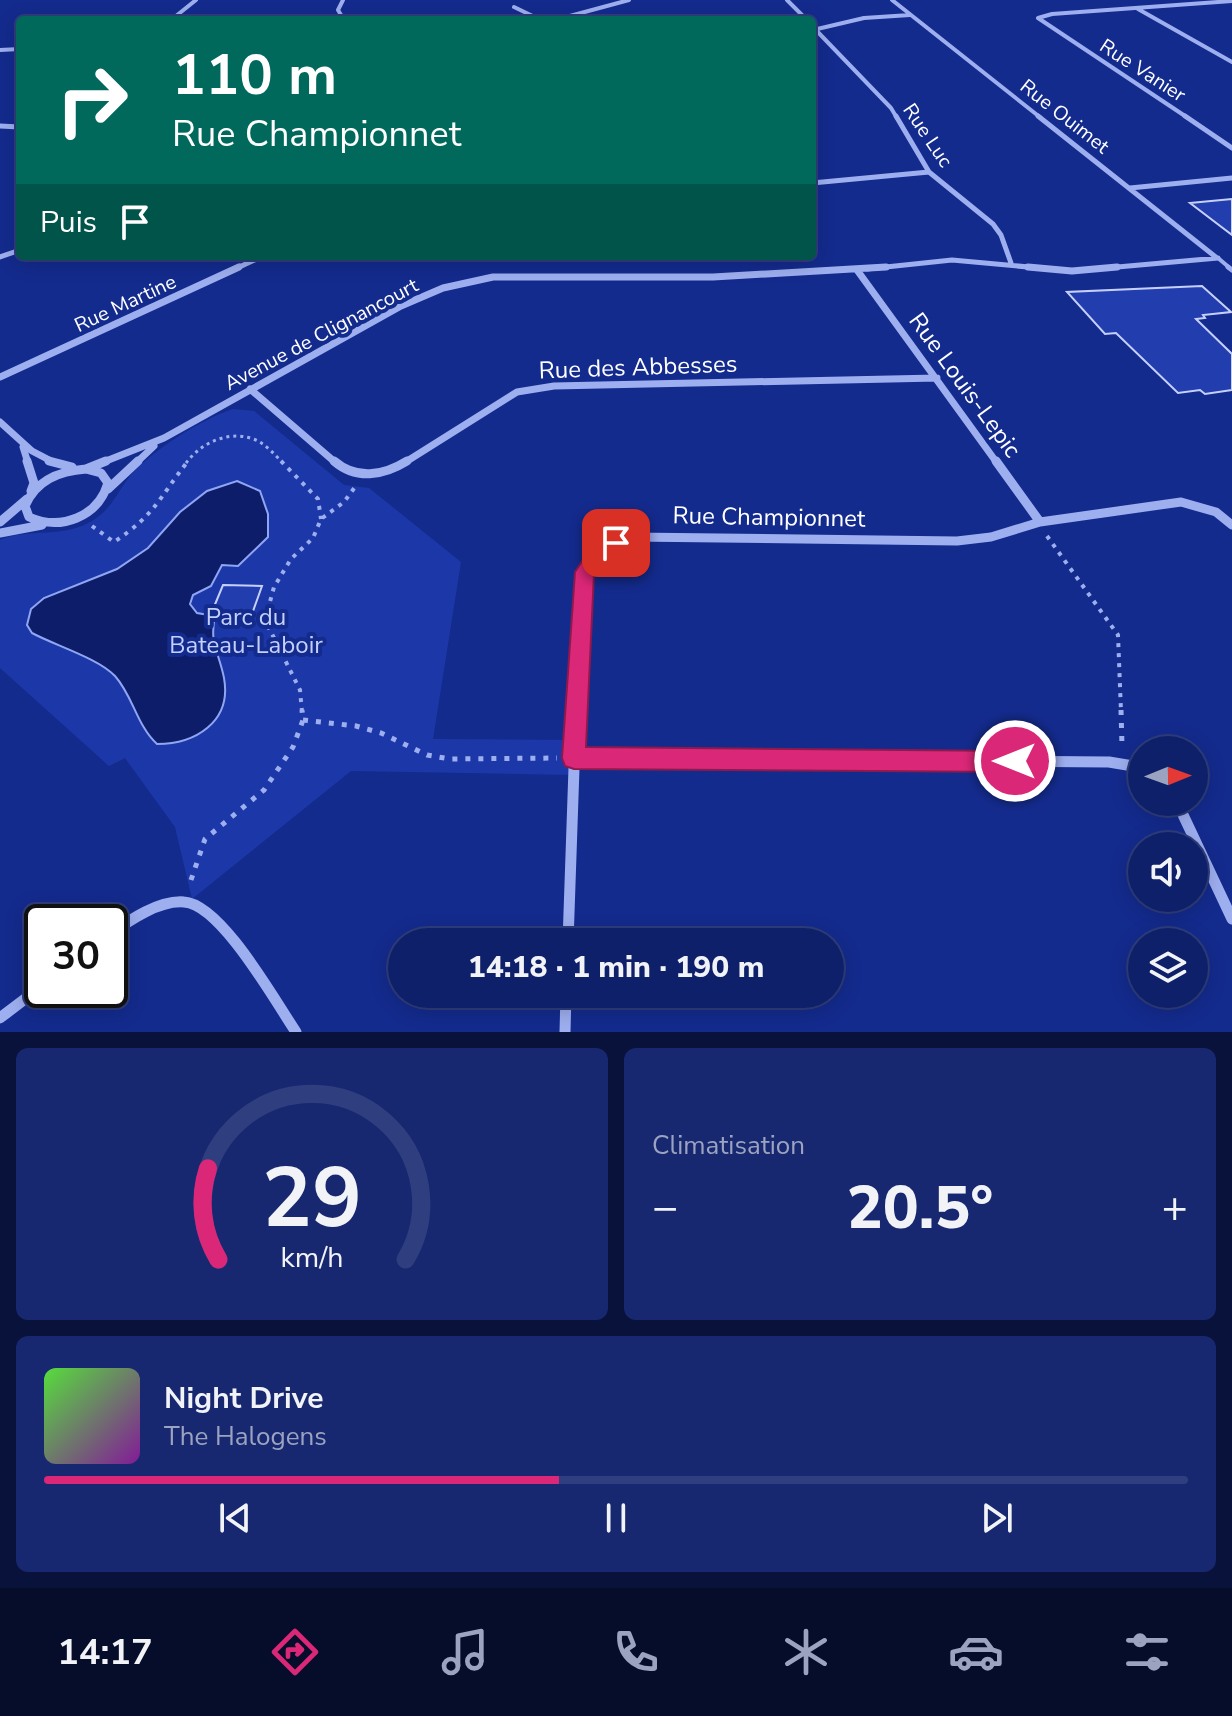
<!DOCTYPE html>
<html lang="fr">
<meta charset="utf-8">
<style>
:root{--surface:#0f206a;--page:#182870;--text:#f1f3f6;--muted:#9ba3c1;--line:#2f3e7e;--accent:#db2777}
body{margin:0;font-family:"Nunito Sans",sans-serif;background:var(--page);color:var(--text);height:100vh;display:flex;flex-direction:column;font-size:30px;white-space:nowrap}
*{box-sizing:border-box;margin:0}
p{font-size:26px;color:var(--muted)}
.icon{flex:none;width:44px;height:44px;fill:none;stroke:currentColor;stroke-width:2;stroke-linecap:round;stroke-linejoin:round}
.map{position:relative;height:1032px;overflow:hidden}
.panel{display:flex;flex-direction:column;gap:16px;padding:16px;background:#08123a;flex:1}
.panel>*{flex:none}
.guide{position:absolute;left:16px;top:16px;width:800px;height:244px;border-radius:8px;box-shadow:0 4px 20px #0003,0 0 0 2px var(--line);background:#00695c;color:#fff;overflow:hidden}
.needle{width:52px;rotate:89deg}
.tools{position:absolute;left:1128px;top:736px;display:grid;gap:16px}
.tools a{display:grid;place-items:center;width:80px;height:80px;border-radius:50%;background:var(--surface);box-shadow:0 4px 20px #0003,0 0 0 2px var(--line);font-size:40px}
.speed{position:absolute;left:24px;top:904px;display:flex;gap:16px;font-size:40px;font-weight:700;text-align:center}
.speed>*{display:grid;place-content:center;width:104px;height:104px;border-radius:50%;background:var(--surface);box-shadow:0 4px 20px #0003,0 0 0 2px var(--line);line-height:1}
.speed .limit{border:4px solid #111;border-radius:12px;background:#fff;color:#111}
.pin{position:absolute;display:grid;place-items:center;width:68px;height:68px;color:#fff;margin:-34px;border-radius:16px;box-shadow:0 4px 12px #0006}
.me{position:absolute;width:88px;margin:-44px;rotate:270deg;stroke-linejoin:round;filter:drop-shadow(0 0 6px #0008)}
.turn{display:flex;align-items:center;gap:28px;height:168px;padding:0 24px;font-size:36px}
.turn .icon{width:104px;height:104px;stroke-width:2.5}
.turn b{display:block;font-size:56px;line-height:68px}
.then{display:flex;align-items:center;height:76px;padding:0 24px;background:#0003;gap:16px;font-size:30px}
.big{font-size:60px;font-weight:800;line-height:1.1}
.panel .widget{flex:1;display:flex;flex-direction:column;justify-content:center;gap:12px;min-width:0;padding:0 28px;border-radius:12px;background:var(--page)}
.panel .dial{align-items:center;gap:0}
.dial svg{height:208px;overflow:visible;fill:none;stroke:var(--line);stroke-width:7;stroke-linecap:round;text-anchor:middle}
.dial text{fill:var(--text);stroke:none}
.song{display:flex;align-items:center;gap:24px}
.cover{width:96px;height:96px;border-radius:12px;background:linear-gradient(135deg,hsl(110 70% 55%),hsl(290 70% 35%))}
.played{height:8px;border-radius:4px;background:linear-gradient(90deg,var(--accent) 45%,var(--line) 45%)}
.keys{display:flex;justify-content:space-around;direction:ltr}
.heat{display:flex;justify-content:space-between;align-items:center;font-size:44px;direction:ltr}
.panel .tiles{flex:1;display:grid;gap:16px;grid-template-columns:1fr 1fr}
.widget:last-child{grid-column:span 2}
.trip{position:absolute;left:388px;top:928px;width:456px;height:80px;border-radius:40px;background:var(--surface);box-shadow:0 4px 20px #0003,0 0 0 2px var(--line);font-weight:800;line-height:80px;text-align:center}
.tab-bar{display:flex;height:128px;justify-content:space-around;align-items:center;background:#060d2a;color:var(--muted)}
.tab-bar .icon{width:56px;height:56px}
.tab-bar .selected{color:var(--accent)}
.tab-bar b{font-size:36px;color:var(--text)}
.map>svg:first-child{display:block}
</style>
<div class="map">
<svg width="1232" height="1032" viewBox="0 0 1232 1032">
<rect width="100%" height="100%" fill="#142b8e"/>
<!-- green -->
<path fill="#1c38a8" d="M233,409l21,2 90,74 25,3 92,74 -28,177 141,1 -1,35 -222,-4 -159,128 -17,-72 -50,-69 -16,8 -109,-98v-128c30,-13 64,0 95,-21 17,-11 23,-28 35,-43 21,-25 72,-57 103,-67z"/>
<!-- water -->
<path fill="#0d1d6a" stroke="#90a6f3" stroke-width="2" d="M237,481l23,10 8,23v23l-30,29 -16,-1 -11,21 -18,9 -3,9 7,9 18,3c-6,28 4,36 9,62 8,44 -29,66 -67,66 -20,-18 -24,-48 -42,-68 -17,-18 -61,-31 -83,-43l-5,-8 4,-16 13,-11 73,-29 31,-21 32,-36 27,-21z"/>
<!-- building -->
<path fill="#223dad" stroke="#c5d0fc" stroke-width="2" d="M1232,199v36l-42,-32z
M1202,286l29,26 -28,3 2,3 -9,1 36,35v36l-27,4 -5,-4 -22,3 -62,-60 -11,1 -38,-42z
M223,585l39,1 -10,28h-41z"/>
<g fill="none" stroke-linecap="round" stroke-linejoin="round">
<!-- path-far2 -->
<path stroke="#9eaff0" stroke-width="3" stroke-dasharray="3 4" stroke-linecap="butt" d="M186,463c15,-20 42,-33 67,-24 11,3 22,16 30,24"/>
<!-- path-far1 -->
<path stroke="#9eaff0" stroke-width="4" stroke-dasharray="4 6" stroke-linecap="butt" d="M281,461l37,38 3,20
M92,526l22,16c42,-28 45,-44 74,-81
M1047,536l71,99 3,77
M302,712l-2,-22 -35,-70 9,-33 17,-28 22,-21 8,-19 23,-17 11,-15"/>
<!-- path -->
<path stroke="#9eaff0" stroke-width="5" stroke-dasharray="5 8" stroke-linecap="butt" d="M1121,710l1,36
M303,720l53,6 25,7 46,22 23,4 107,-1
M191,880l14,-41 59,-49 29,-43 10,-27 -1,-10"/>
<!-- service-far1 -->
<path stroke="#9eaff0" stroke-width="4" d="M1218,258l13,11"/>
<!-- service -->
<path stroke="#9eaff0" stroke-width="5" d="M1228,267l4,3"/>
<!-- minor-far4 -->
<path stroke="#9eaff0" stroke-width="4" d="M343,0l-5,10 6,10
M787,0l20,20
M892,0l149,118
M514,7l27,13
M1138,9l94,53
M1038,18l150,100
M1038,18l14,-4 180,-13
M171,20l25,-20
M555,20l74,-20
M812,26l79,82 6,10
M813,30l51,-12 46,-3
M0,50l20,-1"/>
<!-- minor-far3 -->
<path stroke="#9eaff0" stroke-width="5" d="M896,116l33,56 64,52 8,11 10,28
M1038,116l179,142
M1185,116l47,32
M0,126l20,1
M812,183l117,-11
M1130,188l102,-10
M0,257l20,-7
M235,269l28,-13
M867,269l85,-9 98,9
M1095,269l123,-11"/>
<!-- minor-far2 -->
<path stroke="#9eaff0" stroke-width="7" d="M1028,267l44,4 45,-4
M857,270l140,193
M0,377l239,-110
M250,389l86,74
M0,422l32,29 23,12
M23,447l5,16
M101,463l63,-25 237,-132 42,-18 50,-11h220l173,-10
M136,463l18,-17
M404,463l113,-71 37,-6 383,-8"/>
<!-- minor-far1 -->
<path stroke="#9eaff0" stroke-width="9" d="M27,461l7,22 -3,8
M49,461l23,6
M334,461c22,19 49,15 73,0
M996,461l44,61
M86,469l20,-8
M86,469l15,4 7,10c-10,34 -47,48 -79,34l-4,-11c11,-26 34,-35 61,-37z
M108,489l30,-28
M0,522l27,-23
M0,533l42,-8
M576,712l8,-140 17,-24 31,-11 325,4 34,-4 49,-15 141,-20 35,10 16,13"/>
<!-- minor -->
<path stroke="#9eaff0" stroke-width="11" d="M574,758l535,4 24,4 9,5
M1177,802l55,117
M110,934c20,-14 49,-34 74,-32 37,2 91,99 112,130
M568,942l8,-232
M0,1018l42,-32
M565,1032l1,-38"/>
</g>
<!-- route -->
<path fill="#db2777" stroke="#8e194d" stroke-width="2" d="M616,535l10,8 -3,5 -15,5 -14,20 -8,174 429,4 8,3 4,7 -4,8 -8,3 -441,-3 -9,-3 -3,-8 13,-186 19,-29z"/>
<g text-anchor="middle" stroke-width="8" stroke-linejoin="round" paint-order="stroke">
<!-- far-street labels -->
<g font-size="20" fill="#fff" stroke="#142b8e">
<text transform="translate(1143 70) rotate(33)" y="7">Rue Vanier</text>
<text transform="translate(1065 116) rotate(38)" y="7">Rue Ouimet</text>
<text transform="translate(928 135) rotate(56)" y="7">Rue Luc</text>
<text transform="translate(125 303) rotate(-25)" y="7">Rue Martine</text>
<text transform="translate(321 334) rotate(-28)" y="7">Avenue de Clignancourt</text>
</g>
<!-- street labels -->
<g font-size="24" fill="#fff" stroke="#142b8e">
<text transform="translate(638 367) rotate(-2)" y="8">Rue des Abbesses</text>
<text transform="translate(965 385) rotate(54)" y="8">Rue Louis-Lepic</text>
<text transform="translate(769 517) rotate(1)" y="8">Rue Championnet</text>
</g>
<!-- park labels -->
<g font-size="24" fill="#c5d0fc" stroke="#142b8e">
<text x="246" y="625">Parc du<tspan x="246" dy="28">Bateau-Laboir</tspan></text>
</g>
</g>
</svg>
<div class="tools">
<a><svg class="needle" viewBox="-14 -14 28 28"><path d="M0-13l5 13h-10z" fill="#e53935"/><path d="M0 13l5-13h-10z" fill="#9ba3c1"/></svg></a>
<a><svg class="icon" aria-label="sound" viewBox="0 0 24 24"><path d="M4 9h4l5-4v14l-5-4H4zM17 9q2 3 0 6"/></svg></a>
<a><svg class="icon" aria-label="layers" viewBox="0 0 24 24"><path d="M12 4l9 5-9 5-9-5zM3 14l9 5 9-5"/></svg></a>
</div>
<div class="speed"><div class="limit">30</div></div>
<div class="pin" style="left:616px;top:543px;background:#d93025"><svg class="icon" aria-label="arrive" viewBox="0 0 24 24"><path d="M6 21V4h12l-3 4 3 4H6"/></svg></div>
<svg class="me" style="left:1015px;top:761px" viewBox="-20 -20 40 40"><circle r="17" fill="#db2777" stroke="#fff" stroke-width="3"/><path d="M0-11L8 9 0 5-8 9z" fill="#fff"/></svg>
<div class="trip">14:18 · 1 min · 190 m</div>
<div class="guide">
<div class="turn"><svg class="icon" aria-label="right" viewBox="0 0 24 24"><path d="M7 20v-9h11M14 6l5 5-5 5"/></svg><div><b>110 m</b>Rue Championnet</div></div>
<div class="then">Puis<svg class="icon" aria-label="arrive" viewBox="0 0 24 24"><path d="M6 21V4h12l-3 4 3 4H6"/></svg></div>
</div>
</div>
<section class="panel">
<div class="tiles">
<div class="widget dial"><svg viewBox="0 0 100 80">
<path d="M14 69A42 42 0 1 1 86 69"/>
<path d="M14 69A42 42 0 0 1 10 34" stroke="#db2777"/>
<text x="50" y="56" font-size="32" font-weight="700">29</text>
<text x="50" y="72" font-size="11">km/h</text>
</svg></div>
<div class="widget"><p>Climatisation</p>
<div class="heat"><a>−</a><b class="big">20.5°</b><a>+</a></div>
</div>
<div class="widget">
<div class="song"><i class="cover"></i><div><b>Night Drive</b><p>The Halogens</p></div></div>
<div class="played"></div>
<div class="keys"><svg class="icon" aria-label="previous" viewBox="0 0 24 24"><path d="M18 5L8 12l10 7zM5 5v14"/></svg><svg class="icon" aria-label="pause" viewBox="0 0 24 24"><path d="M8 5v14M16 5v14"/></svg><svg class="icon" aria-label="next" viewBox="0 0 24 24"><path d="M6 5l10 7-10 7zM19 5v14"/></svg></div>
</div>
</div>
</section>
<nav class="tab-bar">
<b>14:17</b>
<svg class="icon selected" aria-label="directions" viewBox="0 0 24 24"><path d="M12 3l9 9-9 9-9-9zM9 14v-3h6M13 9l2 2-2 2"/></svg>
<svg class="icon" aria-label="music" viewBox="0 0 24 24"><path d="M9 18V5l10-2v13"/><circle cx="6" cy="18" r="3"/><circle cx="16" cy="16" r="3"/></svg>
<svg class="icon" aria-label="phone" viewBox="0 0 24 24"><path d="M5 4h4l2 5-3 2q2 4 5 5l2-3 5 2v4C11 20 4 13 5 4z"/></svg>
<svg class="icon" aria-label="climate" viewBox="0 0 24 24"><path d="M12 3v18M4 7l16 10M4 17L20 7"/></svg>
<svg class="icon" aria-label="car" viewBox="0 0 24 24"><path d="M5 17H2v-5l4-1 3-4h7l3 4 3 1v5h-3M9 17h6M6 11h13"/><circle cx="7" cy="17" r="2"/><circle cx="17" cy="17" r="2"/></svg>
<svg class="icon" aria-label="filters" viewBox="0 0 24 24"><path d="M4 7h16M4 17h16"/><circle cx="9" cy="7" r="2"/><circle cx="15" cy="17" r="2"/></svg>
</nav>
